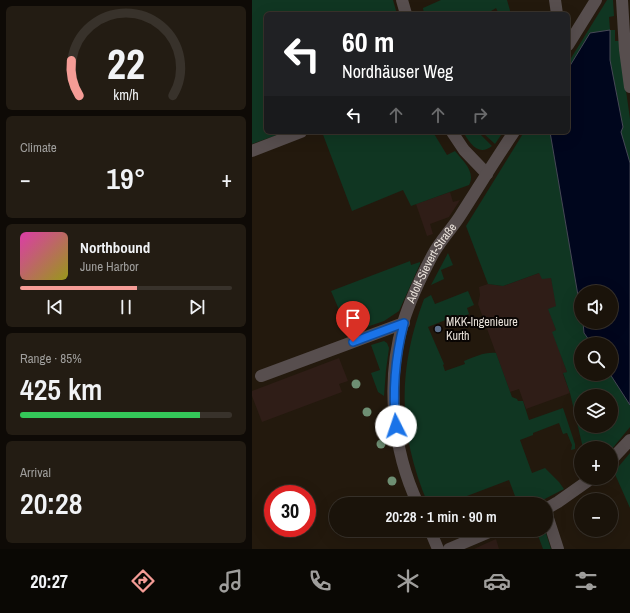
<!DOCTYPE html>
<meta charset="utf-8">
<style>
:root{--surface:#1a130a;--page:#231c13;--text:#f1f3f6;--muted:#9f9e9c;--line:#38322b;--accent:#f59c96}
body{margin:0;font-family:"Archivo Narrow",sans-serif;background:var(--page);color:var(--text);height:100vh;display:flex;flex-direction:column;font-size:15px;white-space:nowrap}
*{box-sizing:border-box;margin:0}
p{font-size:13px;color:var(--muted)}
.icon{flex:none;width:22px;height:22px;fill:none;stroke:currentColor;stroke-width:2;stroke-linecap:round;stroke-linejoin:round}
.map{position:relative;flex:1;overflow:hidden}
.details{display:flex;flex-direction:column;gap:6px;padding:6px;background:#0e0a06;width:252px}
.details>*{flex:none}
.top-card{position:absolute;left:12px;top:12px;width:306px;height:122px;border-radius:6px;box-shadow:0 4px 16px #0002,0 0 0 1px var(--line);background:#202124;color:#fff;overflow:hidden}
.controls{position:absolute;left:322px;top:285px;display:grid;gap:8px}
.controls a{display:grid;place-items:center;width:44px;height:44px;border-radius:50%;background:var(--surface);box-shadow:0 4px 16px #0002,0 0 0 1px var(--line);font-size:20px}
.speed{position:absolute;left:12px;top:485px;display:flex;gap:8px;font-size:20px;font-weight:700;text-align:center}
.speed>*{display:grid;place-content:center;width:52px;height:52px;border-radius:50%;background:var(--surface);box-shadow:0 4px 16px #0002,0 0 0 1px var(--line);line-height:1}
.speed .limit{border:6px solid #d22;background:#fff;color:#111}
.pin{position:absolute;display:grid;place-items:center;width:34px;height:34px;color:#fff;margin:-41px -17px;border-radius:50% 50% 50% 0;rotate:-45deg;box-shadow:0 0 4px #0007}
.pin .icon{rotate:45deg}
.me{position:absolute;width:44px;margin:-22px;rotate:356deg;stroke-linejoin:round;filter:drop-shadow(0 0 3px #0008)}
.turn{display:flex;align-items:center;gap:14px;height:84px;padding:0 12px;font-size:18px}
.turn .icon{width:52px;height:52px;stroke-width:2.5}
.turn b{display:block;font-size:28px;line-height:34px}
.lanes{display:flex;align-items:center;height:38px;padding:0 12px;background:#0003;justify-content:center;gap:20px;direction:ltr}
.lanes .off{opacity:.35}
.big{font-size:30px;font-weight:600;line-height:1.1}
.details .widget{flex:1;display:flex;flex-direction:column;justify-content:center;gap:6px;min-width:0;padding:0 14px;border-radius:6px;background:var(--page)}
.details .dial{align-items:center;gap:0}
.dial svg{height:104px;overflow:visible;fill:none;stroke:var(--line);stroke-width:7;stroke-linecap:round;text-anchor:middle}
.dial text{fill:var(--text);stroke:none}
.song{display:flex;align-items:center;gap:12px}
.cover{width:48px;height:48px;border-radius:6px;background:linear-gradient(135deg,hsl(320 70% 55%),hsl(60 70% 35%))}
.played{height:4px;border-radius:2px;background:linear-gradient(90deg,var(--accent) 55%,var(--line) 55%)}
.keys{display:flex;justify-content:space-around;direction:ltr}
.heat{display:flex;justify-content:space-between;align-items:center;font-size:22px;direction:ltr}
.charge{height:6px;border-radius:3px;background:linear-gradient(90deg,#34c759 85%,var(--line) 0)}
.trip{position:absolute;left:77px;top:497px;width:224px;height:40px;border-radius:20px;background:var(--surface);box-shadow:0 4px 16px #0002,0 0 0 1px var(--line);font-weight:600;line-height:40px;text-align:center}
.tab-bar{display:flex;height:64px;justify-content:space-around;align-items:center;background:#0a0804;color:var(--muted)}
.tab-bar .icon{width:28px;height:28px}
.tab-bar .on{color:var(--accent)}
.tab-bar b{font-size:18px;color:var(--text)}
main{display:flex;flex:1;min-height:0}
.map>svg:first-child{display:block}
</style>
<main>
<section class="details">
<div class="widget dial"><svg viewBox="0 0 100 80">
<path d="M14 69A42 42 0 1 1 86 69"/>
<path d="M14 69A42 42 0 0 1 8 42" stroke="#f59c96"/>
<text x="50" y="56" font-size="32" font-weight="700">22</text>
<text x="50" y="72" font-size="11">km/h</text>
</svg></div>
<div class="widget"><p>Climate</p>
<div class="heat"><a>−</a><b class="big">19°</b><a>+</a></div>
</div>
<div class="widget">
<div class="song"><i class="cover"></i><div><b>Northbound</b><p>June Harbor</p></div></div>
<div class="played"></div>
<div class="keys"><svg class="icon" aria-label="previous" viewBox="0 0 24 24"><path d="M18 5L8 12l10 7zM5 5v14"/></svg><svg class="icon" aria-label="pause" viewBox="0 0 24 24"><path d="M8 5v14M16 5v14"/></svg><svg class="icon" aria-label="next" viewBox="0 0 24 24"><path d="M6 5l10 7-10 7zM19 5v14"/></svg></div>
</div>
<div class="widget"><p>Range · 85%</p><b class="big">425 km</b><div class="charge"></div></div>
<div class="widget"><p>Arrival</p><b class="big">20:28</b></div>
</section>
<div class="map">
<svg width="378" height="549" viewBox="0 0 378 549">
<rect width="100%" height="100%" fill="#23190d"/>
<!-- industrial -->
<path fill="#2f1d17" d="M198,192l3,10 7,-2 -11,17 -19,7 3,10 -6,2 -11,-32z
M287,273l12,4 6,29 -8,3 7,21 -3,2 14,40 -4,2 7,19 -44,16 -7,-20 -9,3 -32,-88 2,-9 -1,-8 9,-3 15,2z
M87,358l9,23 -9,3 3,8 -80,30 -10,-26v-5z
M244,539l3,10h-25l13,-6z"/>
<!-- green -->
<path fill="#103622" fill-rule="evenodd" d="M0,0h141l4,14h-131v118h19l-33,12z
M189,0h66l4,14h-12l-3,-6 -10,6h-62l-1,-6z
M355,0h6l1,16 -5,1 1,13h5v11h4l11,78v308l-19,23v-2h-28l-13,-55 -7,-20 4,-1 -15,-40 4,-2 -8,-21 8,-3 -5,-28 -9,1 -3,-6 -36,13 -15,-2 -22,-58 58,-94h44v-69zM329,292h30v30h-30zM329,344h30v30h-30zM329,396h30v30h-30z
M70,132h111l14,23 8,-4c8,10 21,21 14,34l-58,21 -8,-16 -51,21z
M211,132h15l14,14c-14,11 -22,-3 -29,-14z
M232,132h19l-8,12 -12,-11z
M196,253l5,12 -12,5 3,9 -13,6z
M158,261l1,4 9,-3v2l-21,47 -15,10 -35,12 -18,-42z
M216,291l6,14 -7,3 2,6 -20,9 -1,-4 -20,8 16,37 -1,1 2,6 20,-7 -1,-3c11,-4 20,-9 32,-8l16,44 5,2 1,2h5l6,19 34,-12 12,36v5l-4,1 1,-5 -5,-12 -4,1 -4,-11 -26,10v2l-13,5 12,33 13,-5 14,14 5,7 -29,15h-17l-9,-24 -63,24h-18c-30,-71 -31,-133 -4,-205l7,-4 4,9z
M132,341l3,2 2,5 -3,22 -2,26 -6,-4 -7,-19 9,-3 -9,-25z
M378,453v55l-16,-36z
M284,530h9l6,19h-8z"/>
<!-- water -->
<path fill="#00061d" stroke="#464856" d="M358,30v30l13,67 -2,5 9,31v242l-20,-31 1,-30h-19l-8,-11 -1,-11h28v-30h-30v21l-31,-181h18v-63l22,-36z"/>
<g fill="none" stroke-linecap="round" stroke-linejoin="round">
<!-- minor -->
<g stroke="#574e4e" stroke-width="12">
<path d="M150,0l4,14"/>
<path d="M303,0l2,14"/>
<path d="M370,0l3,50 5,37"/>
<path d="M316,45l28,-45"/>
<path d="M200,132l12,18 23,24"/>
<path d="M0,151l49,-19"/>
<path d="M9,376l143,-53"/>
<path d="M359,460l19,-20"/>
<path id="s1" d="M166,504c-26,-55 -32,-123 -15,-181 7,-23 18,-46 29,-67 7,-14 19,-26 28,-40 18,-28 35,-56 54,-84"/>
<path d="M294,509l12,-7 34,-24"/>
<path d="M294,512l12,37"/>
<path d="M178,530l8,19"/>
<path d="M197,549l45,-19"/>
</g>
</g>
<!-- trees -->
<g fill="#6e8f73">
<circle cx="104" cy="384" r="4.5"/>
<circle cx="115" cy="412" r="4.5"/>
<circle cx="129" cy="444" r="4.5"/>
<circle cx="140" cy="481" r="4.5"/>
</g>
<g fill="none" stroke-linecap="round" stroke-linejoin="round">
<!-- route casing -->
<g stroke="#114b97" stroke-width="10">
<path id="route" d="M101,342l51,-19c-9,35 -12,67 -8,103"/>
</g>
<!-- route -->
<use href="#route" stroke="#1a73e8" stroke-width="7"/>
</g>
<!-- markers -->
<circle fill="#5c6f8a" stroke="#090503" stroke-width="1.5" cx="186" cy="329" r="4"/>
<g text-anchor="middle" stroke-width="4" stroke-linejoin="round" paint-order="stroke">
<!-- street labels -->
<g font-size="12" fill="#e9e2da" stroke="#090503">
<text dy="4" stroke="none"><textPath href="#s1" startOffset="252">Adolf-Sievert-Straße</textPath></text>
</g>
<!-- poi labels -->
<g font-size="12" fill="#e9e2da" stroke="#090503" text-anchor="start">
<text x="194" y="326">MKK-Ingenieure<tspan x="194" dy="14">Kurth</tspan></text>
</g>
</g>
</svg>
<div class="controls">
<a><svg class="icon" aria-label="sound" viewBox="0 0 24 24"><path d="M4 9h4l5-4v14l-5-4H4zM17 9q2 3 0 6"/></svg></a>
<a><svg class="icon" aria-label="search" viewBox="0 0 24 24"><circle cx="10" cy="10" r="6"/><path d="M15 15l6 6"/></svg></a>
<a><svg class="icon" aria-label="layers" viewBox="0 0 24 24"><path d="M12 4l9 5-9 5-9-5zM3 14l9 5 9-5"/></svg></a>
<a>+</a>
<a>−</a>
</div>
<div class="speed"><div class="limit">30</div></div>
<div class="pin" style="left:101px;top:342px;background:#d93025"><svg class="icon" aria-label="arrive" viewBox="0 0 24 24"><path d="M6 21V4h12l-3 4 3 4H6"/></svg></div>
<svg class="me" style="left:144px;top:426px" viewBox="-20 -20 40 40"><circle r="19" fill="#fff"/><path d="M0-13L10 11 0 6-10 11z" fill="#1a73e8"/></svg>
<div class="trip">20:28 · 1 min · 90 m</div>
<div class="top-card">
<div class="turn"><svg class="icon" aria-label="left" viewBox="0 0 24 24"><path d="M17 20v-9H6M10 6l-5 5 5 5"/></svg><div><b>60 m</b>Nordhäuser Weg</div></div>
<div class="lanes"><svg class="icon" aria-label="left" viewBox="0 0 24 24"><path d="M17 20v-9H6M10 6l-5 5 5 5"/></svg><svg class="icon off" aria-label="ahead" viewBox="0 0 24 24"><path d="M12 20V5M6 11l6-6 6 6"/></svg><svg class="icon off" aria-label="ahead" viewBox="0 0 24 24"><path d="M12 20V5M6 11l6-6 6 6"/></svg><svg class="icon off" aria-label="right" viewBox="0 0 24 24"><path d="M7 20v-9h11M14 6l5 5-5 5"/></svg></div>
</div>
</div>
</main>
<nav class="tab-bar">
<b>20:27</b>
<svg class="icon on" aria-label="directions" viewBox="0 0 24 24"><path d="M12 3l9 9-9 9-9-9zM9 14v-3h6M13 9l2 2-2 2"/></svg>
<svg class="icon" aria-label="music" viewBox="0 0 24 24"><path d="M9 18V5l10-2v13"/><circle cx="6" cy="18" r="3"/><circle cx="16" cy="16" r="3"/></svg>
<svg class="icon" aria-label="phone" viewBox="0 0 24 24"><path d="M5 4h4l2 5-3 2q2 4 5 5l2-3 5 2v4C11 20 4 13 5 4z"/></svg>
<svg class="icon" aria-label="climate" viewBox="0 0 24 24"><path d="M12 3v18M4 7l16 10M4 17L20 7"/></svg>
<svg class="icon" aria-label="car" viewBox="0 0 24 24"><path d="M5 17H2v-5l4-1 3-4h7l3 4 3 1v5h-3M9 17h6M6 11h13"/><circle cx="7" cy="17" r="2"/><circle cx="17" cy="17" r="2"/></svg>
<svg class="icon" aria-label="filters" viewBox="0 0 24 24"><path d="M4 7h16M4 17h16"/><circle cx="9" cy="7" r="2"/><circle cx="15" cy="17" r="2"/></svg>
</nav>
